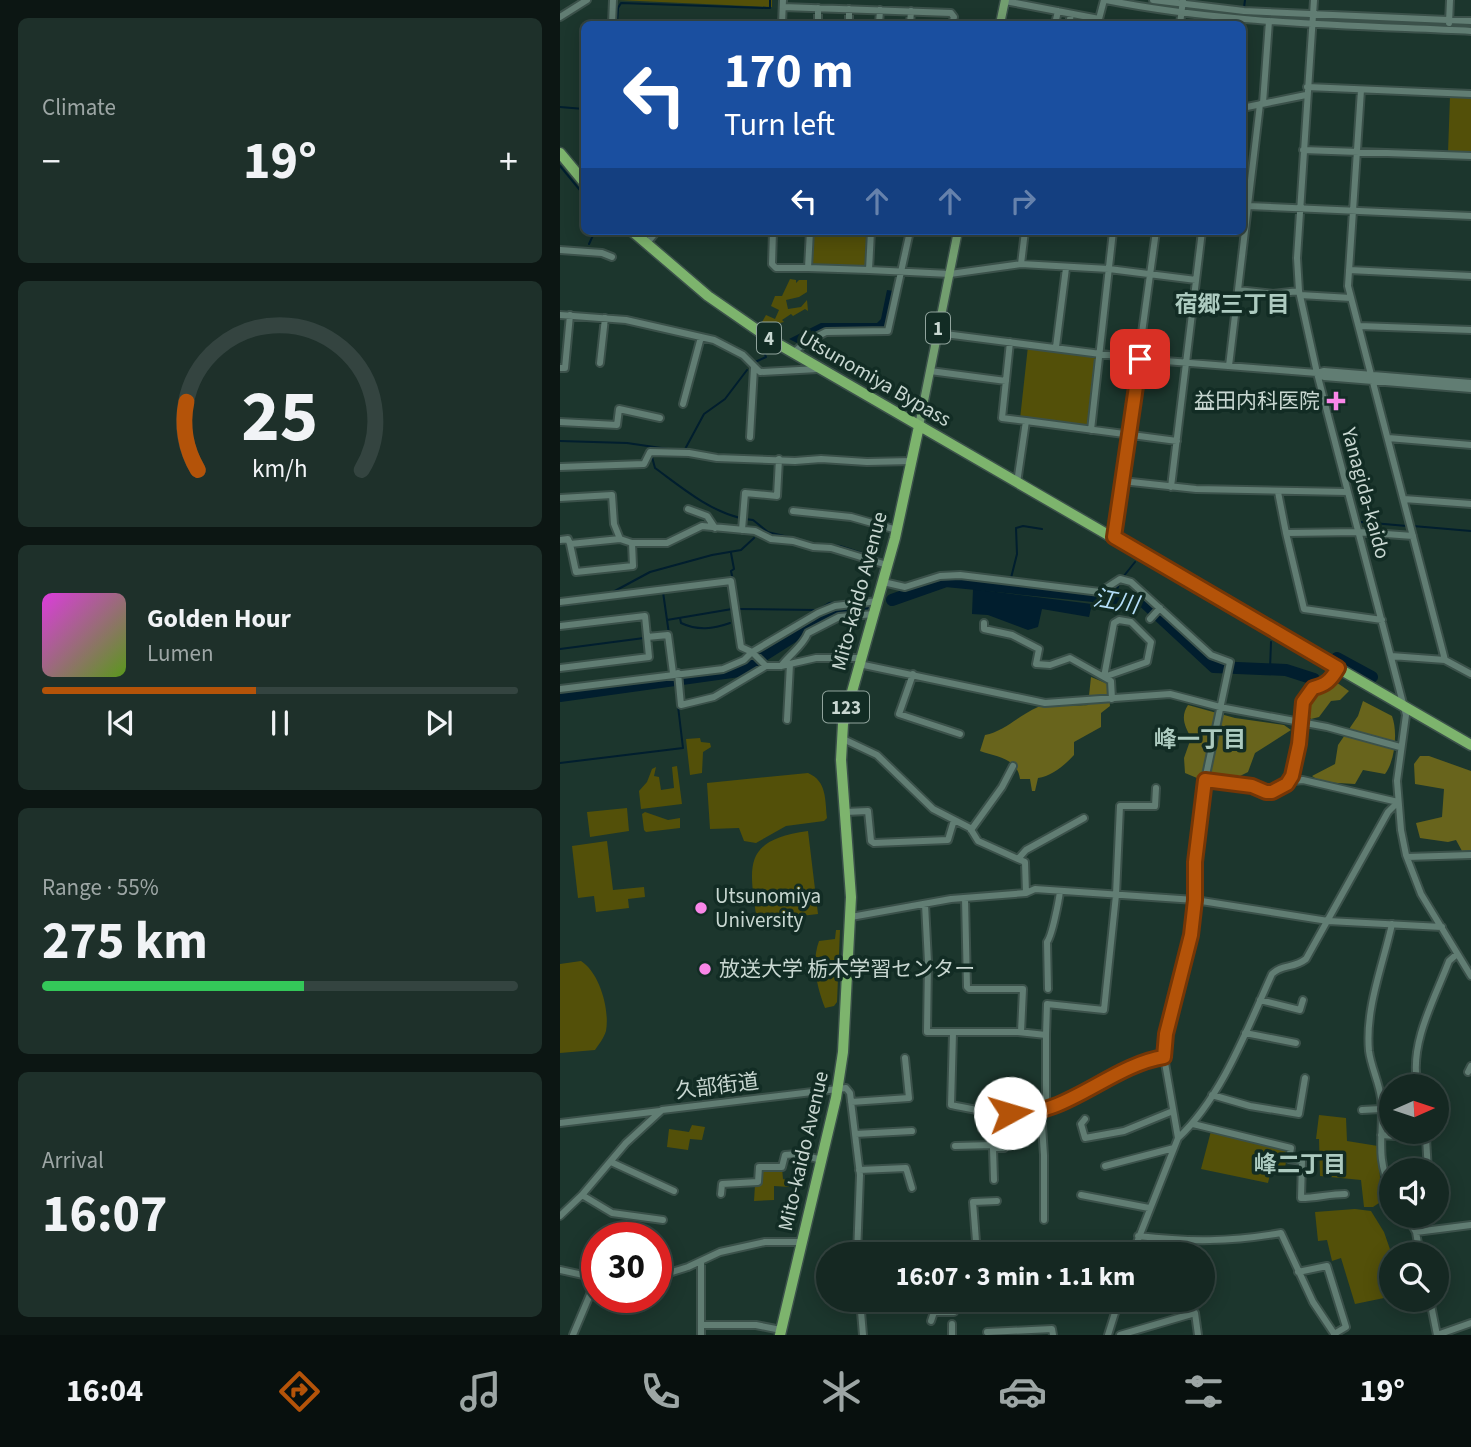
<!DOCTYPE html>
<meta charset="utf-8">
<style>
:root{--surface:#152822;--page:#1e302a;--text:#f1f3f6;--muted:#9da6a5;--line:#344440;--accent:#b45309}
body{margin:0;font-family:"Source Sans 3","Noto Sans JP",sans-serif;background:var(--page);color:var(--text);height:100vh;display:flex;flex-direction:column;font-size:26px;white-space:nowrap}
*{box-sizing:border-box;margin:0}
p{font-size:23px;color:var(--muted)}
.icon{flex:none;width:38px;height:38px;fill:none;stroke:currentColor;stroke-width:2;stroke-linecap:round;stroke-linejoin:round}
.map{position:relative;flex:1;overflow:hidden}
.sheet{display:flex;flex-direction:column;gap:18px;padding:18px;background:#0c1613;width:560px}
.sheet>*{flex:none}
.hud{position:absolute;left:21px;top:21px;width:665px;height:214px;border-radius:10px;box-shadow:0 4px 18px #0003,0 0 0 2px var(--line);background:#1a4fa0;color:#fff;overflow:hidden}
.needle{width:46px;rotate:87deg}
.tools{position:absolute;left:819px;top:1074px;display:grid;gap:14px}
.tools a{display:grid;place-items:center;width:70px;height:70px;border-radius:50%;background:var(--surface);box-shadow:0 4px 18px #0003,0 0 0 2px var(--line);font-size:35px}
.speed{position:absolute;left:21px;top:1222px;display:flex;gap:14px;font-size:35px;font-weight:700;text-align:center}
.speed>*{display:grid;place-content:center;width:91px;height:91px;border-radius:50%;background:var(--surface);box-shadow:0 4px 18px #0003,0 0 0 2px var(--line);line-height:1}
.speed .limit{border:10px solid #d22;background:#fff;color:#111}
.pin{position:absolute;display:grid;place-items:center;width:60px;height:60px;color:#fff;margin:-30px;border-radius:14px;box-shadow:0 4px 10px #0006}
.me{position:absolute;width:77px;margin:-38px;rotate:84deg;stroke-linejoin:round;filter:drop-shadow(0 0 5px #0008)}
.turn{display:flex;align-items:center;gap:24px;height:147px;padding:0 28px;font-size:32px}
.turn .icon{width:91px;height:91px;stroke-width:2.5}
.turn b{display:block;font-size:49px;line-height:60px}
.lanes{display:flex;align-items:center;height:66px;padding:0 28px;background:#0003;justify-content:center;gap:35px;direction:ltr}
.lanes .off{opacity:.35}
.big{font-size:52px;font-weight:700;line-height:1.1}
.sheet .tile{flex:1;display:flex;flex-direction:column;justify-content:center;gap:10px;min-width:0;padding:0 24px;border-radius:10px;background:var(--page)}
.sheet .dial{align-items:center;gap:0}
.dial svg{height:182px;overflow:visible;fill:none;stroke:var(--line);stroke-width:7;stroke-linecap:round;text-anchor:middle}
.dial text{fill:var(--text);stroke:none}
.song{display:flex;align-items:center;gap:21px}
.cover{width:84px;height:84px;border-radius:10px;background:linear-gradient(135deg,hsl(300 70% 55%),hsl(90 70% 35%))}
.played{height:7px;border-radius:4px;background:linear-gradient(90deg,var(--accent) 45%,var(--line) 45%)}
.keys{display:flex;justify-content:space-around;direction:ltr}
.heat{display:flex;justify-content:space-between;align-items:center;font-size:38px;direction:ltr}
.charge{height:10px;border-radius:5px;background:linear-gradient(90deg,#34c759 55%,var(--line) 0)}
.trip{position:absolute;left:256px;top:1242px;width:399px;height:70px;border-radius:35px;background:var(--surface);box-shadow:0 4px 18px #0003,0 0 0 2px var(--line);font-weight:700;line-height:70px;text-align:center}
.menu{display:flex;height:112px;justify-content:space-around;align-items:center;background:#08100e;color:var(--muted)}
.menu .icon{width:49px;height:49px}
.menu .current{color:var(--accent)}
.menu b{font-size:32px;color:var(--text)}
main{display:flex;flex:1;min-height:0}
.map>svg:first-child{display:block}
</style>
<main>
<section class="sheet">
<div class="tile"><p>Climate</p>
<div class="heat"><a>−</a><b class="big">19°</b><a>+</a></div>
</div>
<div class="tile dial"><svg viewBox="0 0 100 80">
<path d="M14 69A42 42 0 1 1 86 69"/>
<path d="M14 69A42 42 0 0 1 9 39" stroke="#b45309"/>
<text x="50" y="56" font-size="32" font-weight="700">25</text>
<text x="50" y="72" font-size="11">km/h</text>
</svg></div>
<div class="tile">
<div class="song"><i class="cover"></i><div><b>Golden Hour</b><p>Lumen</p></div></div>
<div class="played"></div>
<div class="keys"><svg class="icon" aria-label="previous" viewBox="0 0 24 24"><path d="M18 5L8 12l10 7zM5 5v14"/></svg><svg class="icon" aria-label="pause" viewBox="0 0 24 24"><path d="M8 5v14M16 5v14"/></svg><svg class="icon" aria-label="next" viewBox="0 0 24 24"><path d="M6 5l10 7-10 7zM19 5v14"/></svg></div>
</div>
<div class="tile"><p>Range · 55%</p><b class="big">275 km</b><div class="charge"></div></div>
<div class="tile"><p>Arrival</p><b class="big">16:07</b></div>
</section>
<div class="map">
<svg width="911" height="1335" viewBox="0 0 911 1335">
<rect width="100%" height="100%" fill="#1c362d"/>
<!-- green -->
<path fill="#535009" d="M57,0h155v7z
M890,96l21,1v56h-23z
M256,233l49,3 2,3 -1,26 -3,2 -49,-2 -2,-3v-26z
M230,279l6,1v3l3,-3h8v12l-8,5 -13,3 2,9 13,-2 6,-7 1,11 -3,-2 -12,7 -2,-2 -9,6 2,2 -16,4 -6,-4 4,-7 9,4 4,-9 -8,-4 4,-10h7z
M468,346l69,8 -8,74 -69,-9z
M140,738l1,4 9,1 1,4 -8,5 -1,21 -12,2 -4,-36z
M117,766l5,38 -41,5 -2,-18 8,-9 5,-13 4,-2 -2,9 5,1 2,13 13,-2 -2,-21z
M248,773c19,8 17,27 19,45l-3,3 -38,5 -30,17 -12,-2 -5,-13 -29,1 -3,-46z
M67,808l2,23 -39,6 -3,-25z
M85,812l23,8 12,-2v10l-34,4 -2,-2 -2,-16z
M248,831l10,83 -61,7c-8,-55 -15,-81 51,-90z
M47,841l6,49 31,-3 1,10 -17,2 1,9 -33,4 -2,-16 -16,2 -6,-52z
M276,930h4l-3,72 -3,4 -9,2c-8,-21 -14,-45 -6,-67l16,-2z
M21,961c18,11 29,48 25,70 -2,7 -7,13 -11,19l-35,3v-89z
M759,1115l27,3 1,23 31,5 2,32 11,17 -18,12h-9l-3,-27 -41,-4 -1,-37h-3z
M132,1125l13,2 -3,13 -12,-1 -2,11 -21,-3 2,-18 20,3z
M651,1131l77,20 -4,22 -13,-3 -3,13 -67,-14z
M222,1168l1,11 7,2 -1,6 -15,-1v14l-20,1 1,-16 6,1v-17z
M795,1209l16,2 13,21 8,23 -1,26 -7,1v16l-29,6 -14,-46 -9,3 -5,-21 -9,1 -3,-29z"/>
<!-- forest -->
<path fill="#68641c" d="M531,677l17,7 2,22 -9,7v14l-27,15v13c-9,10 -22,21 -36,23l-3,13h-3l-2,-12h-10c-3,-21 -23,-22 -40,-28l5,-16c20,-4 34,-20 53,-28 5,-2 40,-1 50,-2z
M776,682l13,9 -9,9 -9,1 -12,16 -8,2 -4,-4 5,-18z
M803,701l29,15c6,16 3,45 -7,58l-22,-4 -8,14 -34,-2 -9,-6 23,-12 3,-19 20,-29z
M628,705l47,13 49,7 7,5 -36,23 -7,19 -16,8 -35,-2 -12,-5 -1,-15 7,-20c-6,-12 -11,-21 -3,-33z
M860,756h9l42,15v79l-9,1 -6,-11 -8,2 -28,-4 -4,-15 26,-6 2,-28 -29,-5 -1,-20z"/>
<!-- water -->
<path fill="#011e2e" d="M327,290l7,1 -8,36 -3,3 -60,-1 -26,14 -8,-4 32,-16h56l4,-4z
M413,589l119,15 -3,13 -47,-8 -4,18 -10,3 -40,-15 -16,-1z"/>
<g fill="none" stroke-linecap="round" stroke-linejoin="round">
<!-- stream -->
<path stroke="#011e2e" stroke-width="2" d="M683,15l2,-15
M57,24l1,-16 3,-5 146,5h3v-8
M0,107l24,2
M0,166l24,29
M29,244l6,-13
M193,363l13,-6 -2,-5
M0,441l67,2 41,6
M124,451l20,-37 21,-15 22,-29
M92,457l3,11c26,19 53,42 85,50
M185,519l8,1 15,12
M801,522l46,4
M853,526l58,5
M203,531l38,9
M256,544l24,2 40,13
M171,553l3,16 -3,2 2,9
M563,577l12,-15
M451,578l6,-24 -1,-26 7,-2 19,3
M448,588l1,-4
M103,592l6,42
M51,593l39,-21 62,-17 29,-5 13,-12
M553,598l7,-16
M0,606l97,-13
M261,608l8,-5 27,-2
M178,609l78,1
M120,618l1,5c17,8 32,6 49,0
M107,620l65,-11
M0,649l84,-11
M710,669l1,-27
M0,763l123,-15 -8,-67"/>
<!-- river -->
<path stroke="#011e2e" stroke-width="12" d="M332,600l54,-19 197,20 71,66 72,3 28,9 -1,4
M777,658l35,19
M0,696l179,-25 93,-59 32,-2"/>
<!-- minor casing -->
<g stroke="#3b514a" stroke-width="10">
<path id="minor" d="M546,0c120,24 243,25 365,31
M593,0l91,11 227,10
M754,0l-17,258 2,33 18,82 89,342 -9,66 4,49 5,25 15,39 50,82
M445,1l94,18 -1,5
M223,7l168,6 3,4 -2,7
M0,17l27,-17
M539,19l5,-19
M889,23l1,-23
M52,24l1,-24
M222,24l1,-24
M258,24v-16
M289,24v-15
M319,24l1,-14
M350,24l1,-13
M495,24l3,-13
M509,24l2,-10
M620,24l3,-24
M747,87l164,7
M801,90l-13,196 97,374
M703,103l6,-82
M682,108l64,-13
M743,150l168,6
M688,206l223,10
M213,231l-1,33 4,4h32l2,-37
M86,244l11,-13
M0,250l42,3 10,4
M461,264l4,-33
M248,268l61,2 2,-39h-8
M309,270l81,4 71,-10 88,5 87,11
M789,270l122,6
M678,290l35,4 26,-3
M740,295l51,3
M0,315l66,5 88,20 29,15 17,17 58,-3
M799,326l112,4
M377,333l203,26 177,14 7,-2 147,12
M450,342l-8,76 24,3
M496,347l10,-79
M233,353l13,-11 20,-10 62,-1 22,-100
M40,363l5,-45
M669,366l31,-262
M0,368h5l5,-53
M370,371l76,10
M757,373l7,4 147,12
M123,404l18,-67
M0,422l57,3 2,-16 41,9
M531,430l22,-199
M190,437l4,-69
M828,438l83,7
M0,467l84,-3 6,-12 39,1 28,5 78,3 26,-2 46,3 45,-1
M562,481l74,8 152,3
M457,483l9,-62 151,20
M611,487l31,-256
M718,492l8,41 73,-1 54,4
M0,498l52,-3 2,29 6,15 12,4h35l35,-17 53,5 16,8 22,2 20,6 18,1 56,17
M844,499l67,5
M128,509l19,7 8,12
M233,511l58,6 46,13
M182,530l3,-37 32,3 2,-37
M726,533l18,76 78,11
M554,537l42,-306
M60,539l-50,5 6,28 57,-6 -1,-23
M0,540l8,-1 2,5
M323,582l22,5 35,-11 20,-1 140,17 20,-13 11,3 80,73 19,7 -25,118 -7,51 -3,30v39l-4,35 -25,99 -2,23 14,81 -46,117
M0,602l171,-21 10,66 11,5 14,14
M590,619l10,-11
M559,620l12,2 20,20 -4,20 -43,15 10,-54z
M424,623v6l28,6 27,14 -3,15 14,1 20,-7 41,23 1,18
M0,626l85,-10 4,41 -89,11
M87,637l21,-2 5,38
M831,656l54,4 26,14
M299,664l186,39 125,-9 50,13 107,20 73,20
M221,666c9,-12 22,-20 27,-33l31,-16 35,-3
M118,673l3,32 33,-8 52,-31h15l35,-8h45
M353,674l-14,40 61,20
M0,689l163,-20 21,-9 8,-8 66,-39 17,-7 43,-5
M227,720l3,-56
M281,738l36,17 56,54 37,19 8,13 40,18 8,-9 58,-32
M645,780l47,6 14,5 6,1 21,-11 10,-1 95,22
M729,782l10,-38 4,-42 10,-14c13,-3 18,-8 25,-20
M285,812l23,-1 3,30 3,2 74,-3 6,-20
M411,830l31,-43 11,-21
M847,857l64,-2
M458,859l7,3 1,31
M405,898l2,89 2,2h54l-2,43
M365,904l3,58 -1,70h91l28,3 1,-31 57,6 12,-115 4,-89h35l1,-18
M291,917l100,-18 75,-6 9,-4 160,11 133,21 114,6
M488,989l-1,-47c5,-6 12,-42 13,-51
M700,1000l40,10 3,-10
M393,1033l-2,72c21,4 56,12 76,9 49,-9 88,-50 137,-57
M685,1033l51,10
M908,1072l3,-6
M857,1082c-7,-40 18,-84 32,-121l8,-7
M652,1095l38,11 49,8 6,-36
M291,1102l58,-4 -4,-40
M486,1108v-73
M802,1110l19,-1
M481,1111l3,44v65
M525,1119l-4,5 4,14 39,-7 49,-20
M0,1123l100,-12
M633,1124l98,24 -2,11 13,2 -1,37c16,0 28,-4 44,-4
M295,1134l57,-3
M821,1135l45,3 2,33
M618,1138c44,-41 69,-109 94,-164 10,-10 21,-5 34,-15l82,-147 10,-10
M395,1146l38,-1v3
M51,1162l63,29
M545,1166l69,-18
M299,1170l47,-2 6,20
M434,1180l-1,-32h11l6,-35
M831,1188c-17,-32 -6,-56 -10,-90 -2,-16 -10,-31 -12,-47 -4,-43 14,-86 23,-127
M161,1194l1,-10 36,-2 1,-15h23l3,-12 13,-1 24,6
M22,1195l30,18 51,7
M521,1195l68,13
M0,1216l22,-21 44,-52 36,-33 184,-22 4,5 10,82 -3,80
M847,1216l9,16 4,23
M856,1232l55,-7
M578,1236c51,6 92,6 143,-3l32,69 22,33
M417,1254l-4,-52 24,-1
M396,1255h32
M0,1270l37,8
M738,1272l29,-6 19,61 -12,7
M96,1277l32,-10 32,-15 45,-10h38
M300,1300l3,35
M870,1300l7,35
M371,1321l3,-9h20l-1,-12
M141,1325h55l25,5
M427,1332l65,-3 1,6
M13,1335l24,-57
M141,1335v-74
M392,1335v-11
M548,1335l11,-35
M560,1335l75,-22 3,22
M877,1335l34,-12"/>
</g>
<!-- major casing -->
<g stroke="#3b514a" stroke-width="11">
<path id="major" d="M440,24l5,-24
M359,426l39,-195"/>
</g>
<!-- highway casing -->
<g stroke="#3b514a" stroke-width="13">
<path id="highway" d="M0,153l24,29
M72,231l76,65 65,45 698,404
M220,1335l56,-237 7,-46 8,-155 -10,-137 2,-36 52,-186 24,-112"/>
</g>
<!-- minor -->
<use href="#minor" stroke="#617d73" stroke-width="6"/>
<!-- major -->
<use href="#major" stroke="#729e6f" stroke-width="8"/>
<!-- highway -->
<use href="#highway" stroke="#7db46d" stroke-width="10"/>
</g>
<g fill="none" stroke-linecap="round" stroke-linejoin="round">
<!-- route casing -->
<g stroke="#753606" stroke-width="18">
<path id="route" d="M450,1113c53,6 101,-48 154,-56l2,-23 25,-99 4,-35v-38l10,-82 47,6 14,6h6l15,-8 5,-8 7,-32 4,-42 10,-14c13,-3 18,-8 25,-20l-224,-131 26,-178"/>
</g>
<!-- route -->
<use href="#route" stroke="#b45309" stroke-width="12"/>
</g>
<!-- markers -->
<g fill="#f987e8" stroke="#122c24" stroke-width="2.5">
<path d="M772.5 390.5h7v7h7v7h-7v7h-7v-7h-7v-7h7z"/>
<circle cx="141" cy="908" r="7"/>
<circle cx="145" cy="969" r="7"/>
</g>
<g text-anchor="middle" stroke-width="7" stroke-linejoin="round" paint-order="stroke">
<!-- shield labels -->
<g fill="#122c24" stroke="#91a49d" stroke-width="2">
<rect x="366" y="312.5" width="24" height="31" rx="5"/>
<rect x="197" y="322.5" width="24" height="31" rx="5"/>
<rect x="263" y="691.5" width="46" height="31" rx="5"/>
</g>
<g font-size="19" font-weight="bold" fill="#c8d7d1">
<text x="378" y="335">1</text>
<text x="209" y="345">4</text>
<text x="286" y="714">123</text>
</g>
<!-- street labels -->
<g font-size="21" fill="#c8d7d1" stroke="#122c24">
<text transform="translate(315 378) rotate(30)" y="7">Utsunomiya Bypass</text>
<text transform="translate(806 493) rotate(75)" y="7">Yanagida-kaido</text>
<text transform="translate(299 591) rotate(-75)" y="7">Mito-kaido Avenue</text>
<text transform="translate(157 1086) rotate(-7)" y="7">久部街道</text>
<text transform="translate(243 1151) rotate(-77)" y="7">Mito-kaido Avenue</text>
</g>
<!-- poi labels -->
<g font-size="21" fill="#c8d7d1" stroke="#122c24" text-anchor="start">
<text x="760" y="408" text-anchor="end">益田内科医院</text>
<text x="155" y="903">Utsunomiya<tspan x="155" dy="24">University</tspan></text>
<text x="159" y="976">放送大学 栃木学習センター</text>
</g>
<!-- neighbourhood labels -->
<g font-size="23" font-weight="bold" fill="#adcbc0" stroke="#122c24">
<text x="672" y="312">宿郷三丁目</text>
<text x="640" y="747">峰一丁目</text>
<text x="740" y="1172">峰二丁目</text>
</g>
<!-- water labels -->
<g font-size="23" font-style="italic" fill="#b5dffa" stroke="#122c24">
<text transform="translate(556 601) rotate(10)" y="8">江川</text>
</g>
</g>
</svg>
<div class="tools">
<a><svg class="needle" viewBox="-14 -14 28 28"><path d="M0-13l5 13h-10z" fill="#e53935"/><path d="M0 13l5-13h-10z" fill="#9da6a5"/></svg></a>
<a><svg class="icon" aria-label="sound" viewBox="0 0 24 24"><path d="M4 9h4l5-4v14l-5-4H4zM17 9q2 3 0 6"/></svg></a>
<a><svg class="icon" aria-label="search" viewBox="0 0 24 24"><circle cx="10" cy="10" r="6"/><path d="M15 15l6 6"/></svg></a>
</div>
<div class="speed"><div class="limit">30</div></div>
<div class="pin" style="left:580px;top:359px;background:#d93025"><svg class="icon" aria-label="arrive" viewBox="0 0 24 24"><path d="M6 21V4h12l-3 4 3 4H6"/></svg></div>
<svg class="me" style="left:450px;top:1113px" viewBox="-20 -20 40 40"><circle r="19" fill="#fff"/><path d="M0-13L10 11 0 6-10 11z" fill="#b45309"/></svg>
<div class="trip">16:07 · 3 min · 1.1 km</div>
<div class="hud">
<div class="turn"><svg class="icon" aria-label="left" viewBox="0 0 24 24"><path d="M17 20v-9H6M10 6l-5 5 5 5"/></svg><div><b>170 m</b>Turn left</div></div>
<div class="lanes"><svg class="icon" aria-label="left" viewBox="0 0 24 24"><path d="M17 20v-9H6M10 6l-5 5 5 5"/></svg><svg class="icon off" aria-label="ahead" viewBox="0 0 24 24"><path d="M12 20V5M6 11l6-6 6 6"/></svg><svg class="icon off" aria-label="ahead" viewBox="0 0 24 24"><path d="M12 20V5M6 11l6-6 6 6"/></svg><svg class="icon off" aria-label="right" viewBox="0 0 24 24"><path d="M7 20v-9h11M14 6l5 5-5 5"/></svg></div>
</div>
</div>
</main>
<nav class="menu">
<b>16:04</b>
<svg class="icon current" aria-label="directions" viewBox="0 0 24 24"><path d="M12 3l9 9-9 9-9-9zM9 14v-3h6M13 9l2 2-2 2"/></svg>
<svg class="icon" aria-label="music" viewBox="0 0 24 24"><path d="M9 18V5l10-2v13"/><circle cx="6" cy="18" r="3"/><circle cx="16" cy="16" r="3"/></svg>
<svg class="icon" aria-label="phone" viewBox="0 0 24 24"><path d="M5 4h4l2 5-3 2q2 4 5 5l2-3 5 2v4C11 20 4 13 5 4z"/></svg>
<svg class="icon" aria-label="climate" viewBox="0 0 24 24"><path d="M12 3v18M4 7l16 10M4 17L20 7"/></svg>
<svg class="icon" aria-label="car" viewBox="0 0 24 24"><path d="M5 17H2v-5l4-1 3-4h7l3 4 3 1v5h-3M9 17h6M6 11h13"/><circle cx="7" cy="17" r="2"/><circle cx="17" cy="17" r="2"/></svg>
<svg class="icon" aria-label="filters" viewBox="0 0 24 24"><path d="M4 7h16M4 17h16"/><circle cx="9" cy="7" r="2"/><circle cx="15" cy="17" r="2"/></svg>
<b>19°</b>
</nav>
